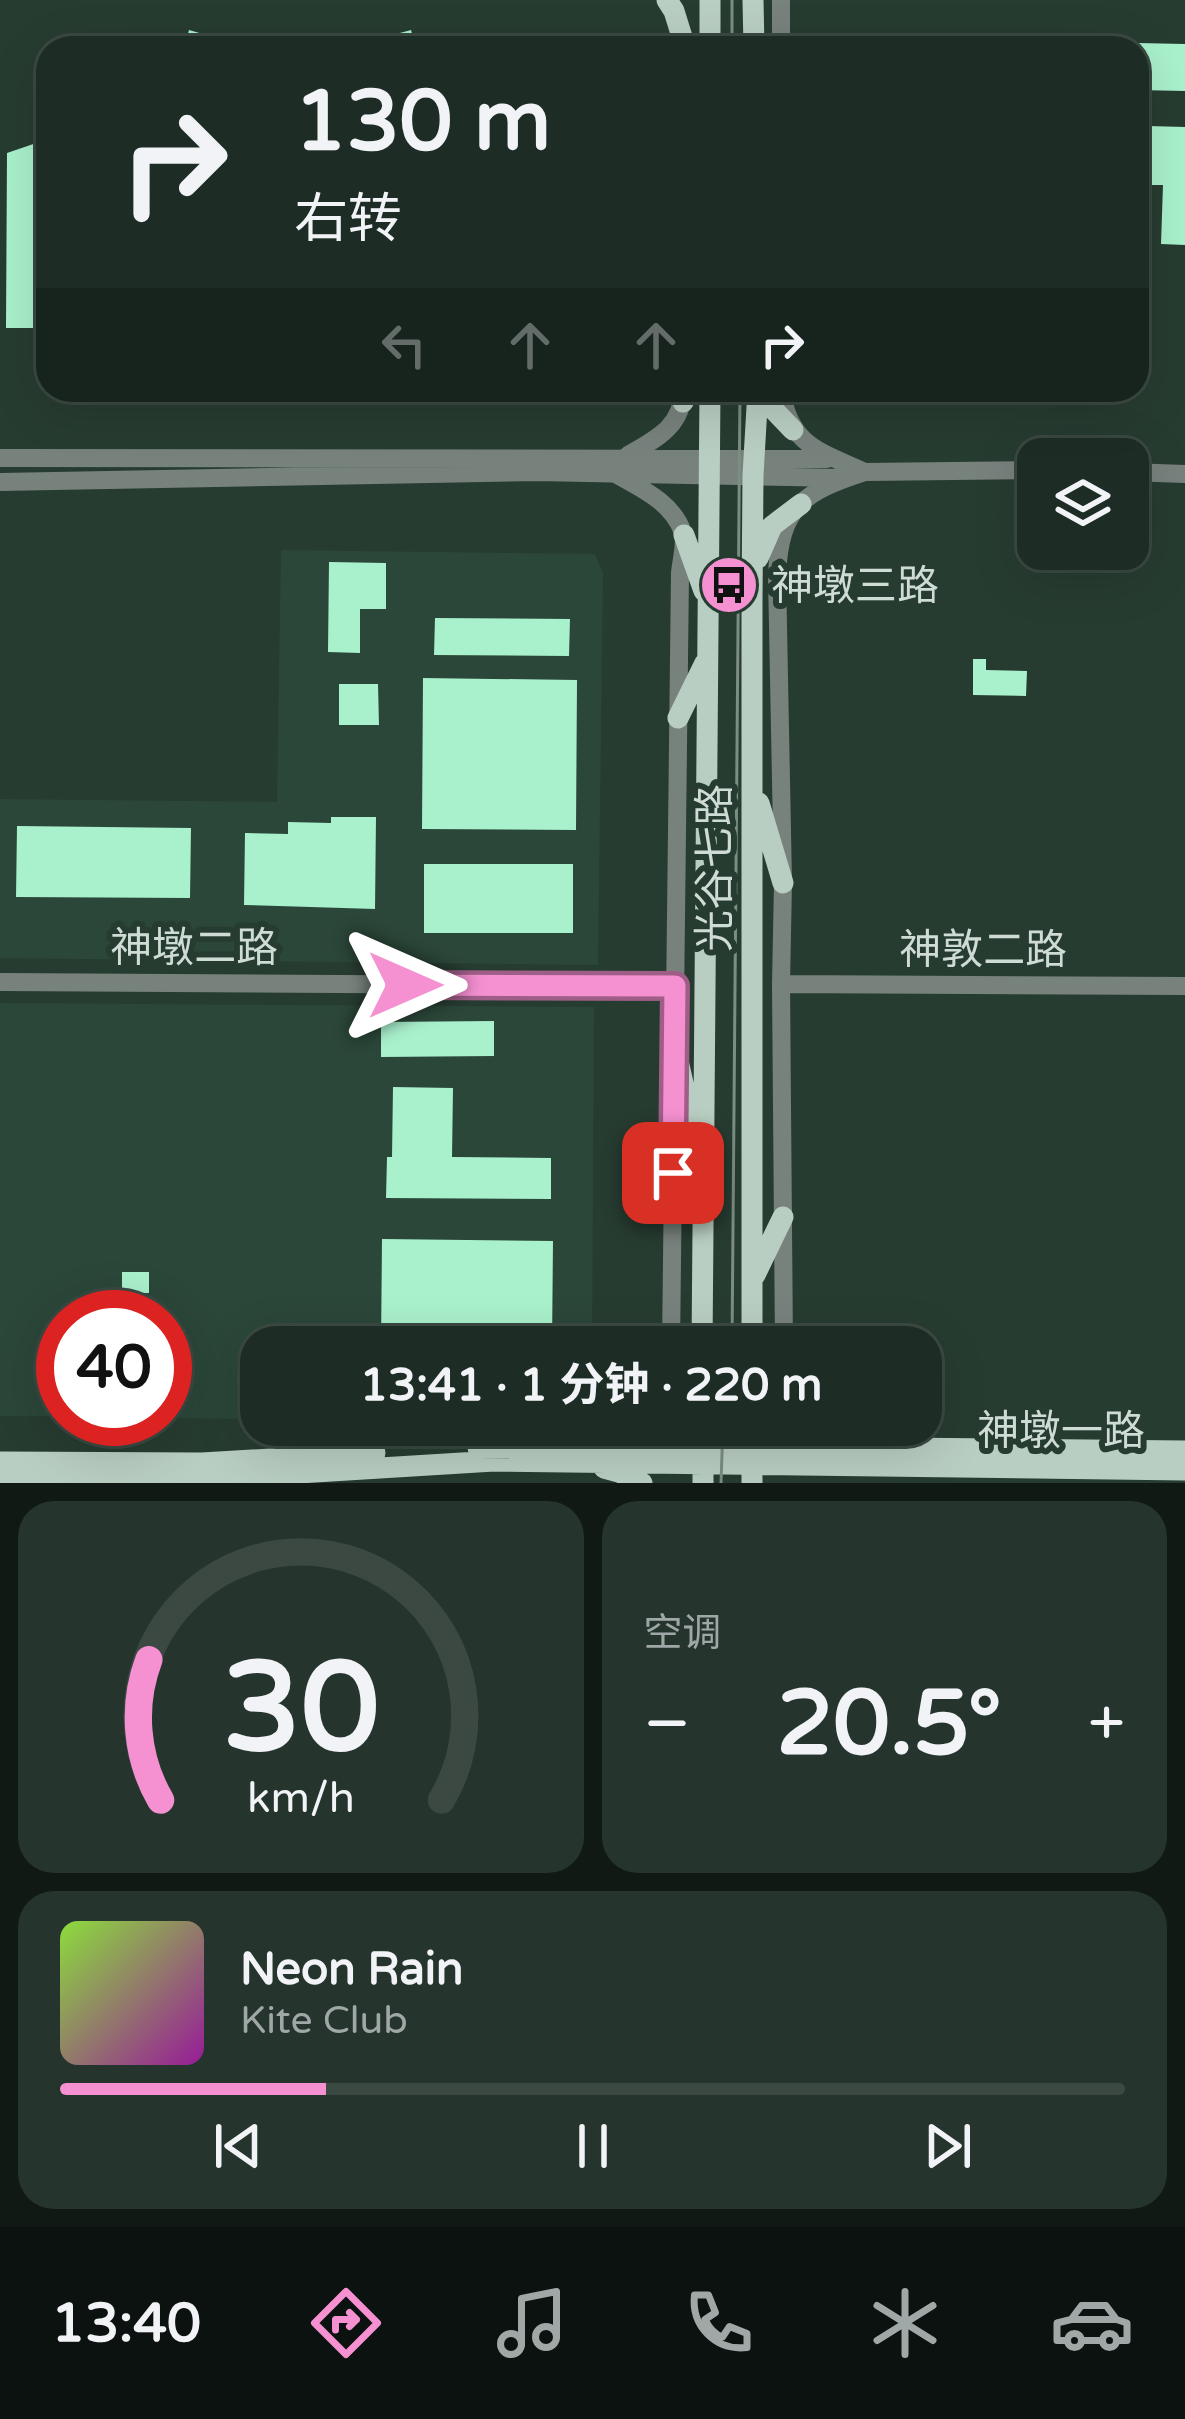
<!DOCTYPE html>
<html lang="zh">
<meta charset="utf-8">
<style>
:root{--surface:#1d2d25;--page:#25352d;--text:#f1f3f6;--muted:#a0a8a7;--line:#3b4942;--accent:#f590d1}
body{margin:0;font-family:"Varela Round","Noto Sans SC",sans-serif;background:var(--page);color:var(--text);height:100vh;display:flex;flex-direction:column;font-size:45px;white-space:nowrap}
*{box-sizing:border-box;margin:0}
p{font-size:39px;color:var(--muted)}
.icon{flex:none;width:66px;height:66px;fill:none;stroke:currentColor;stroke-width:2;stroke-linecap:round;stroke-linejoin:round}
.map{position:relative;height:1483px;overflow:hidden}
.side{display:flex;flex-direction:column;gap:18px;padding:18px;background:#101914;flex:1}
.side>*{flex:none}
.banner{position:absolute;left:36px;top:36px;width:1113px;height:366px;border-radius:36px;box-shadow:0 12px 48px #0002,0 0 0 3px var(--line);background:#1d2d25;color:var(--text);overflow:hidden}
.controls{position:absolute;left:1017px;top:438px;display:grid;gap:24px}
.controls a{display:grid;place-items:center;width:132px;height:132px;border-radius:24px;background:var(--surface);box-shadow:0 12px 48px #0002,0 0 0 3px var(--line);font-size:60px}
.speed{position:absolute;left:36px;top:1290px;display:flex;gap:24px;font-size:60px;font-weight:700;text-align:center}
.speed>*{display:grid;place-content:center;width:156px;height:156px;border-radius:50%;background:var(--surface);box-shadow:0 12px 48px #0002,0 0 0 3px var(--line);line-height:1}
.speed .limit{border:18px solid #d22;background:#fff;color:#111}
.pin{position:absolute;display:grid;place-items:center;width:102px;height:102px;color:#fff;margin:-51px;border-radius:24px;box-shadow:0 6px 18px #0006}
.me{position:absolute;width:132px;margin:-66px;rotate:90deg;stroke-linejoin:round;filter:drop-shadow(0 0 9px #0008)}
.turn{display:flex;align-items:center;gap:42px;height:252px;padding:0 60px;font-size:54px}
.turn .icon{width:156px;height:156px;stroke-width:2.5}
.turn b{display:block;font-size:84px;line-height:102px}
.lanes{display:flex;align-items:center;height:114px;padding:0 60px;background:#0003;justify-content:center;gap:60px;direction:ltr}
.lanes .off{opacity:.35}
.big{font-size:90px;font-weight:700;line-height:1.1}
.side .widget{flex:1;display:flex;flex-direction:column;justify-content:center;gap:18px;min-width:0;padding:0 42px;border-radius:36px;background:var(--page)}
.side .dial{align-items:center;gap:0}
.dial svg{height:312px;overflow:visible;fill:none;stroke:var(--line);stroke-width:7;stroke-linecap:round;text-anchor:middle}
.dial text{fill:var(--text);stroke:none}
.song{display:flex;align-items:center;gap:36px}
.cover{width:144px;height:144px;border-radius:18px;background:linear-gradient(135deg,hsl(90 70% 55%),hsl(300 70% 35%))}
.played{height:12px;border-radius:6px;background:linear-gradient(90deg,var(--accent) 25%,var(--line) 25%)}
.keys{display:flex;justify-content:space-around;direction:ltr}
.heat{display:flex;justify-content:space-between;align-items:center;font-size:66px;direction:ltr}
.side .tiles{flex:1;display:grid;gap:18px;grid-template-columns:1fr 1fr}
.widget:last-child{grid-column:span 2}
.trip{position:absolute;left:240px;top:1326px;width:702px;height:120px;border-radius:36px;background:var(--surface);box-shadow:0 12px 48px #0002,0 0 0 3px var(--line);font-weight:700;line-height:120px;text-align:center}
.tab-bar{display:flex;height:192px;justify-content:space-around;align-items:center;background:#0c120f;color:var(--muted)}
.tab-bar .icon{width:84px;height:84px}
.tab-bar .current{color:var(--accent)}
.tab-bar b{font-size:54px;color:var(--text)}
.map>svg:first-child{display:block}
</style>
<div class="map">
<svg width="1185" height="1483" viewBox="0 0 1185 1483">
<rect width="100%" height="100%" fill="#273c31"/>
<!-- built -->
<path fill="#2b4739" d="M281,550l314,4 8,19 -5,392 -598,-7v-159l277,3z
M0,1003l594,4 -2,340h-331v72l-96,-1v-101h-102v99h-63z"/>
<!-- building -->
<path fill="#a9f0cc" d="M189,30l52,15 -1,3h-56z
M411,30l5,18h-57v-4z
M486,34l39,11v3h-43z
M1137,43l48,1v47l-48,-1z
M1148,126l37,1v118l-24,-1 2,-59h-18z
M48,139v189h-42l1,-175z
M329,562l57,1v46h-26v44l-32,-1z
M435,618l135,1 -1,37 -135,-1z
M973,659h13v11l41,1 -1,25 -53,-1z
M423,678l154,2 -1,150 -154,-1z
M339,684h39l1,41h-40z
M331,817h45l-1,92 -131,-4 1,-72 43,1v-12l43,1z
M17,826l174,2 -1,70 -174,-1z
M424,864h149v69h-149z
M494,1021v35l-113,1v-35z
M393,1087l60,1 -1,69 99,1v41l-165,-1 1,-41h5z
M382,1239l171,2 -1,106h-171z
M122,1272h27v21h-27z"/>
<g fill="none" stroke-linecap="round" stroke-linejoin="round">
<!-- minor -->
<path stroke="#78827d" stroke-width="18" d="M781,48v-48
M781,390c9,56 38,61 84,82 -62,20 -85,35 -88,103l6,308 -2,101 3,363
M628,455c28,-16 55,-29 55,-65
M0,458l827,1
M865,472l173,-2
M1128,472l57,2
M614,473c26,15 59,29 69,60 3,10 -2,28 -3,40l-9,774
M0,482l537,-10 304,6
M0,982l675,4
M781,984l404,2
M810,1425l19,14 15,3
M605,1438l26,-2 20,-11"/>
<!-- major -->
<path stroke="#b9cec2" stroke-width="21" d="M667,0l7,11 9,29
M710,0v48
M753,0l1,48
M764,390l5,15 24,25
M683,402l6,-12
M684,535l20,56
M758,558l14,-32 29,-22
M678,718l27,-55
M759,803l24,80
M674,1043l21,93
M755,1275l28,-58
M702,1347l8,-957
M752,1347v-746l1,-126 5,-85
M703,1425v58
M478,1448l245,-2 462,5
M0,1462l202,1 173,-10
M604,1468l15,4 23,11
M0,1478l201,1 293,-18 691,9
M752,1483v-58"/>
<!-- tram -->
<path stroke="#7c8d84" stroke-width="3" d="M732,48v-48
M732,1347l8,-957
M721,1483l2,-58"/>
</g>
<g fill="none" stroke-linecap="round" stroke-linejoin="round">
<!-- route casing -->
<g stroke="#9f5e88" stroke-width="30">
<path id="route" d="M405,985l270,1 -2,187"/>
</g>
<!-- route -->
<use href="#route" stroke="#f590d1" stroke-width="21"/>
</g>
<!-- icons -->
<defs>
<g id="bus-disc" transform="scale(3)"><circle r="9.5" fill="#f590d1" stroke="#273c31"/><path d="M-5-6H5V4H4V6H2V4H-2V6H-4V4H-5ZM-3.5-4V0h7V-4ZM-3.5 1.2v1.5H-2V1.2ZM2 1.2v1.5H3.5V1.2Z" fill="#111"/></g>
</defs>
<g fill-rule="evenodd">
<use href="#bus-disc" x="729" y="585"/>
</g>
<g text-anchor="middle" stroke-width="12" stroke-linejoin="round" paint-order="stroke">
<!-- poi labels -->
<g font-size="42" fill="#cfdbd5" stroke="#273c31" text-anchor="start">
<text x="771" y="600">神墩三路</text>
</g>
<!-- street labels -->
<g font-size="42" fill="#cfdbd5" stroke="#273c31">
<text transform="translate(714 868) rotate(-90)" y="15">光谷七路</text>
<text x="194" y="962">神墩二路</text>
<text x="983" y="964">神敦二路</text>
<text x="1061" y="1445">神墩一路</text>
</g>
</g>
</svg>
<div class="controls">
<a><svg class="icon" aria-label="layers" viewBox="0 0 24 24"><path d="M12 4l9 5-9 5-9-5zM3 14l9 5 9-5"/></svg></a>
</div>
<div class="speed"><div class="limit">40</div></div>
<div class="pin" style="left:673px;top:1173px;background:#d93025"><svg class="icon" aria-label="arrive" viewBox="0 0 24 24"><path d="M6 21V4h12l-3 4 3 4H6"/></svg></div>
<svg class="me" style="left:405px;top:985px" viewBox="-20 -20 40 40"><path d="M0-17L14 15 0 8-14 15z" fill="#f590d1" stroke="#fff" stroke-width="4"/></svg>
<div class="trip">13:41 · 1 分钟 · 220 m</div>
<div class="banner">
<div class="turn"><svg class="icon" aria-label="right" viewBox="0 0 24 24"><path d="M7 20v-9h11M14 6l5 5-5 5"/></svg><div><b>130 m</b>右转</div></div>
<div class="lanes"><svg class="icon off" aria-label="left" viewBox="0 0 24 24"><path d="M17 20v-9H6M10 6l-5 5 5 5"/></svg><svg class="icon off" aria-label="ahead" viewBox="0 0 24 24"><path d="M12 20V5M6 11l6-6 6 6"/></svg><svg class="icon off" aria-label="ahead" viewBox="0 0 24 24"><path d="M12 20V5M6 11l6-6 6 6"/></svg><svg class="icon" aria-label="right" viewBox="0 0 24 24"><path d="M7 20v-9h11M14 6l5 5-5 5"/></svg></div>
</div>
</div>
<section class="side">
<div class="tiles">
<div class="widget dial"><svg viewBox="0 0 100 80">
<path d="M14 69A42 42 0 1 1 86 69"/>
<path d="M14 69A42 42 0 0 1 11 33" stroke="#f590d1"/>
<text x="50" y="56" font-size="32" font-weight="700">30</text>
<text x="50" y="72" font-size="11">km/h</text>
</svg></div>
<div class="widget"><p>空调</p>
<div class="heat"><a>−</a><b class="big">20.5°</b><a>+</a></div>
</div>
<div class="widget">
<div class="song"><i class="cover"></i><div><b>Neon Rain</b><p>Kite Club</p></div></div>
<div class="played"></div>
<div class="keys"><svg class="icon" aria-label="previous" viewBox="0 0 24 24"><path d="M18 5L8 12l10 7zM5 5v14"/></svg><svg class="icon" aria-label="pause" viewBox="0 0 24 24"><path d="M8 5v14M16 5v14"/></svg><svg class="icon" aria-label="next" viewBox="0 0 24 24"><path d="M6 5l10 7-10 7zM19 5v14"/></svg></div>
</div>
</div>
</section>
<nav class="tab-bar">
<b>13:40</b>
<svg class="icon current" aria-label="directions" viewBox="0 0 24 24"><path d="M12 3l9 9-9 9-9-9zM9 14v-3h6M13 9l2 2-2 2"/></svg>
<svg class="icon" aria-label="music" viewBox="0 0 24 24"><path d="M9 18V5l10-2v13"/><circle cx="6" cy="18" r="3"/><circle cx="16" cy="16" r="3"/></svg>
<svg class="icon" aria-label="phone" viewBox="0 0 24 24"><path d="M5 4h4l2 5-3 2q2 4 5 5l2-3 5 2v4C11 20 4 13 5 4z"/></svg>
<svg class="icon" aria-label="climate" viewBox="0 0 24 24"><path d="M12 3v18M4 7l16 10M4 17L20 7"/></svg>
<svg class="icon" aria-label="car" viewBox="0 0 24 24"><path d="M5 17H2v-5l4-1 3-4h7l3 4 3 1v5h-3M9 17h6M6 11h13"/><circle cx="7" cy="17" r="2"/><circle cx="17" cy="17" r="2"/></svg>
</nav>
